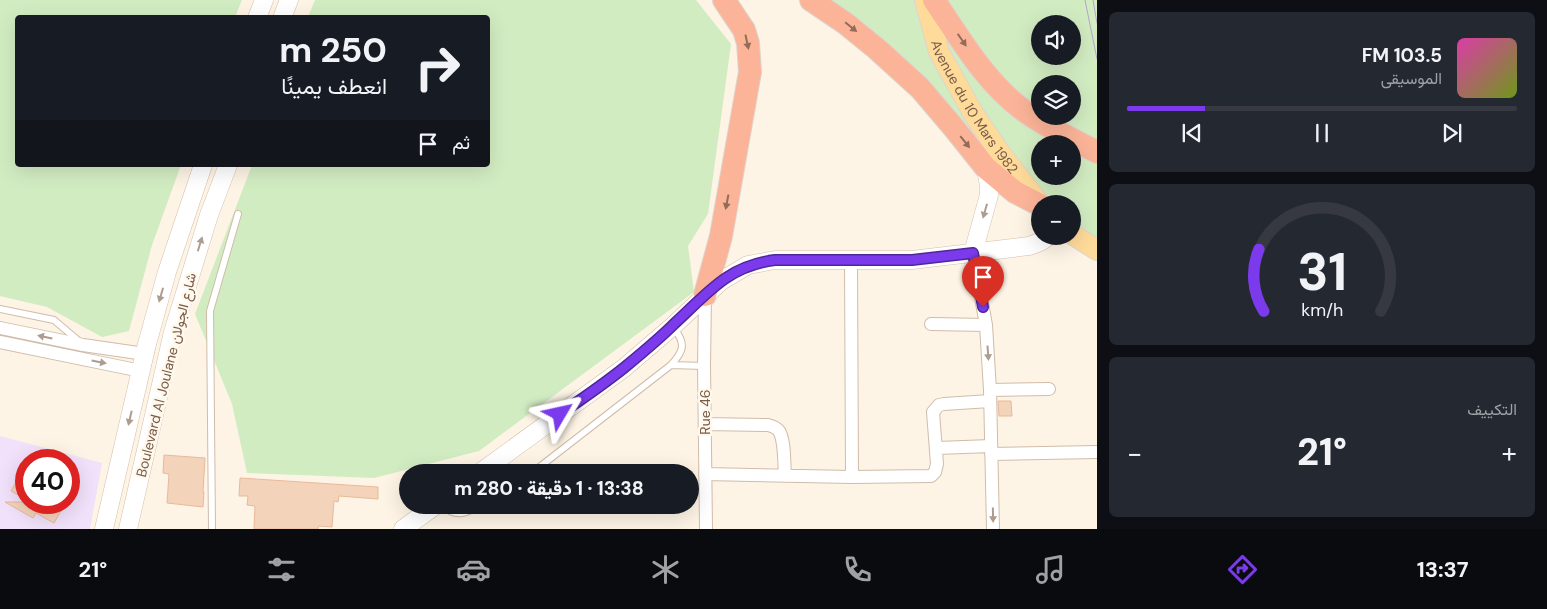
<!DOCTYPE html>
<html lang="ar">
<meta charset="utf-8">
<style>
:root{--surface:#171b24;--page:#242831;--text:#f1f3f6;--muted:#9ea1a6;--line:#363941;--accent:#7c3aed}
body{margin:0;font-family:"DM Sans",Vazirmatn,sans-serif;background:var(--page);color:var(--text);direction:rtl;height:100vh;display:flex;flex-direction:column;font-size:19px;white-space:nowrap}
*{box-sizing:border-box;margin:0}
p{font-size:16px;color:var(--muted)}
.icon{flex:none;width:28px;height:28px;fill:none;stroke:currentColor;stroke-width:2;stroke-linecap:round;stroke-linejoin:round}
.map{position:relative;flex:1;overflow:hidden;direction:ltr}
.drawer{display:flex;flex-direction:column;gap:12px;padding:12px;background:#0d0f14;width:450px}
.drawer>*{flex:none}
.banner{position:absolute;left:15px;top:15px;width:475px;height:152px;border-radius:5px;box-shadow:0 5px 20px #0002;direction:rtl;background:#171b24;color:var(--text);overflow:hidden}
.buttons{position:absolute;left:1031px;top:15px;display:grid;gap:10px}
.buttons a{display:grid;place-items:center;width:50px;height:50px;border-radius:50%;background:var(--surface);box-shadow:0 5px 20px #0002;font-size:25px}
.speed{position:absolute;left:15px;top:449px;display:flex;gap:10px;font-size:25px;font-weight:700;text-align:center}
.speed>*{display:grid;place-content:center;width:65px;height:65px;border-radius:50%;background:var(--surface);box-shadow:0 5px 20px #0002;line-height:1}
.speed .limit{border:8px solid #d22;background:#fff;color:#111}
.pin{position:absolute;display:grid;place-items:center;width:42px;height:42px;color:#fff;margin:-51px -21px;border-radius:50% 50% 50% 0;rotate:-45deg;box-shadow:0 0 5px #0007}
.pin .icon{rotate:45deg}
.me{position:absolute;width:55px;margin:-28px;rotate:54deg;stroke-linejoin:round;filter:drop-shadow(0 0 4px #0008)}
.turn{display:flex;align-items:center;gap:18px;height:105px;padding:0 20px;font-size:22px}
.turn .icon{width:65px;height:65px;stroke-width:2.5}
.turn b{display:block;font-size:35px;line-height:42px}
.then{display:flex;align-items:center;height:48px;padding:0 20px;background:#0003;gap:10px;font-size:19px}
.big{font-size:38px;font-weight:800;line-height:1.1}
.drawer .tile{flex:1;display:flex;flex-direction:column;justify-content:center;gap:8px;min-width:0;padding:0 18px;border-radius:8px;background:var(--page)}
.drawer .dial{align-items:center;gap:0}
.dial svg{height:130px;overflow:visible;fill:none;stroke:var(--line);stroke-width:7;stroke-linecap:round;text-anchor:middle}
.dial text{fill:var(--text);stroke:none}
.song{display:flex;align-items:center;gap:15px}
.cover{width:60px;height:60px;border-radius:8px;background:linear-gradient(135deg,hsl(320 70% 55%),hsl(80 70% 35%))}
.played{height:5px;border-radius:2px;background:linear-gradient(90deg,var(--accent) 20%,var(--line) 20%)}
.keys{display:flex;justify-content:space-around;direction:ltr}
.heat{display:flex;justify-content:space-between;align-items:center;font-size:28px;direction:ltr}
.trip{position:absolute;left:399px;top:464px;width:300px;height:50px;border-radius:25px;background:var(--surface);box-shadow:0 5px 20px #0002;font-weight:800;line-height:50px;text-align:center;direction:rtl}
.tab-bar{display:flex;height:80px;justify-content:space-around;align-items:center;background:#090b0e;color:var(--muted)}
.tab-bar .icon{width:35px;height:35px}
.tab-bar .selected{color:var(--accent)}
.tab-bar b{font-size:22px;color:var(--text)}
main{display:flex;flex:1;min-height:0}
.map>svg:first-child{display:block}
</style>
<main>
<section class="drawer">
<div class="tile">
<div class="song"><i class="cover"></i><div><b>103.5 FM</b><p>الموسيقى</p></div></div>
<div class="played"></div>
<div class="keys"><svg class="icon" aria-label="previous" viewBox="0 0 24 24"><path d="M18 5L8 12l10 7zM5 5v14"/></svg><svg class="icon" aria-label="pause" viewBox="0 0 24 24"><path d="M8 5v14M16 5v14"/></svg><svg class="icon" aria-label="next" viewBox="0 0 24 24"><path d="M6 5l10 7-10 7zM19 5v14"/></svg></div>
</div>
<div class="tile dial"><svg viewBox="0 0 100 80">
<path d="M14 69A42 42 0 1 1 86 69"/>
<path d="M14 69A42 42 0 0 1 11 31" stroke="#7c3aed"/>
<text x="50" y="56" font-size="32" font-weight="700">31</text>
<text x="50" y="72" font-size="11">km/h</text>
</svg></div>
<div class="tile"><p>التكييف</p>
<div class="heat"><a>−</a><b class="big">21°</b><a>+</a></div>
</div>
</section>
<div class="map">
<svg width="1097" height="529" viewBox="0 0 1097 529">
<rect width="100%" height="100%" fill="#fdf4e5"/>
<!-- education -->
<path fill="#f1e1fa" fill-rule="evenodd" d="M0,436l102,27 -12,66h-90zM26,460h43v42h-43z"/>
<!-- green -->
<path fill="#d2ecc2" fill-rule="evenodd" d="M0,0h242l-7,17 -217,1v147h163l-29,80 -23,86 -27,6 -55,-30 -47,-11z
M315,0h381l35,44 -23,170 -20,32 6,46 -215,159 -105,27 -127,-5 -15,-69 -37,-90 57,-149h236v-147l-180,-1z
M823,0h274v243l-24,-16 -1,-23h-28zM1040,24h32v32h-32zM1040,84h32v32h-32zM1040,144h32v32h-32z"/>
<!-- building -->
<path fill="#f4d3bb" stroke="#e8b99a" d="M998,401h13l1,15h-13z
M164,455l41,3 -2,34h1l-1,15 -36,-4 2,-29 -6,-1z
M20,475l6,4v20l-15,-8z
M240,478l138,9v12l-39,-3 -1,6 -4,-1 -2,26 -13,-1 -1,3h-64l1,-23 -8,-1 1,-9h-9z
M5,502h61l-12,21 -18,-10 -3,5z"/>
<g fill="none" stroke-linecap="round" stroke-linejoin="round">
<!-- lane casing -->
<g stroke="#d0bcaa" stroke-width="8">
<path id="lane" d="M0,309l54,11 26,22
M671,365l33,1
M533,472l138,-107c13,-14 15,-21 3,-37
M441,505c15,13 24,9 40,0
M212,529l-2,-218 28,-97"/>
</g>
<!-- street casing -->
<g stroke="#d0bcaa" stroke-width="14">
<path id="street" d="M973,253l13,72 4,65 3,139
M851,260l1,217
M705,295l-1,71 2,163
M931,324l55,1
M0,328l83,17 62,9
M0,342l141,29
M990,390l59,-1
M705,424l63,1c4,1 8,2 11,6 6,9 5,33 6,45
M937,448l54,-2
M991,454l106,-2
M705,474l147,3 79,-1 4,-4 2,-8 -4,-52 6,-7 5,-1 46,-3"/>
</g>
<!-- secondary casing -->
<g stroke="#d5beaa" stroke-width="19">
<path id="secondary" d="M257,18l7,-18
M282,18l7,-18
M973,253l16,-58v-9l-3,-18
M481,472l143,-104 49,-42 48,-45 27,-16 27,-5h137l117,-14 11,-4 9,-6
M104,529l43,-185 20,-72 36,-107
M128,529l45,-197 36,-117 19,-50
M403,529l33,-24"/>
</g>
<!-- primary casing -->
<g stroke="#dcd4cf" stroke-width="22">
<g id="primary">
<path id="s1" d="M925,0l14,52 34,61 25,37 42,54"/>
<path d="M1072,234l25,16"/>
</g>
</g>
<!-- highway casing -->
<g stroke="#dcd4cf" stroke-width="24">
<path id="highway" d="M811,0l34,23 32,26 43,39 34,40 32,40 29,24 25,13
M934,0c26,38 51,82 89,110 23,17 49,29 74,42
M705,295l16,-59 29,-164 -2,-29 -4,-13 -20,-30"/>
</g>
<!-- lane -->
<use href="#lane" stroke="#fff" stroke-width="6"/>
<!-- street -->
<use href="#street" stroke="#fff" stroke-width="12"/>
<!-- secondary -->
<use href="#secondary" stroke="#fff" stroke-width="18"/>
<!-- primary -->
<use href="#primary" stroke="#ffdb9a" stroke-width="20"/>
<!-- highway -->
<use href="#highway" stroke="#fbb498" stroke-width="22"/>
<!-- tram -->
<path stroke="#b7a2c8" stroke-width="1" d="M1085,0l12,59
M1093,0l4,23"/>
</g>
<!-- one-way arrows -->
<defs><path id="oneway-solid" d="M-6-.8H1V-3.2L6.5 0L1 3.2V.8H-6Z" transform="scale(1.25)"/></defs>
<g fill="#926c58">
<use href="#oneway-solid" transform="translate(851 27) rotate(39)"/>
<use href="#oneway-solid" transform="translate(962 40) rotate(55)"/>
<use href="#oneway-solid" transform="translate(747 42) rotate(78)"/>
<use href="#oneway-solid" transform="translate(965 142) rotate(51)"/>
<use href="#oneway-solid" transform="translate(727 202) rotate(101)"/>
</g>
<g fill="#ae9c91">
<use href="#oneway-solid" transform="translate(985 211) rotate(106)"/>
<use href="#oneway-solid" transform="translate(200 244) rotate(-73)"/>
<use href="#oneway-solid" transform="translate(161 295) rotate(106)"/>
<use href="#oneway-solid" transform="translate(45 337) rotate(-168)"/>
<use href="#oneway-solid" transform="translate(988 353) rotate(86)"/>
<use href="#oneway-solid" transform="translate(99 362) rotate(11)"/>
<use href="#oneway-solid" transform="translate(130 418) rotate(103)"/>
<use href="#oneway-solid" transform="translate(993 515) rotate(89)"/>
</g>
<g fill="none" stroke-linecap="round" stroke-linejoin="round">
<!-- route casing -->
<g stroke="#51269a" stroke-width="12">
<path id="route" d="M560,414c22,-15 44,-30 65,-47 17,-14 34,-28 49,-43 33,-30 53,-58 101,-64h137l61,-7 10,54"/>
</g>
<!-- route -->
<use href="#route" stroke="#7c3aed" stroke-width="9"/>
</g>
<g text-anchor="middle" stroke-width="5" stroke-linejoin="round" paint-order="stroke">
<!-- street labels -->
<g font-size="14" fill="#785a48" stroke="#fff8ec">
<text dy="5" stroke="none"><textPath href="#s1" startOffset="119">Avenue du 10 Mars 1982</textPath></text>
<text transform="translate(166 375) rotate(-76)" y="5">Boulevard Al Joulane شارع الجولان</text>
<text transform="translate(705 412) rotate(-90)" y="5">Rue 46</text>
</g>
</g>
</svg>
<div class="buttons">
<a><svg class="icon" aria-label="sound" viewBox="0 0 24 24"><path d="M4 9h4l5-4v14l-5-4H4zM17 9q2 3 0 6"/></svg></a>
<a><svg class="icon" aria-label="layers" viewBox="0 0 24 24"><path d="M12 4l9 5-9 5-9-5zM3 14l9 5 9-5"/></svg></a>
<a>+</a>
<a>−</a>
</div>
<div class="speed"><div class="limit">40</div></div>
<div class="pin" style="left:983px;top:307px;background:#d93025"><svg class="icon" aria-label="arrive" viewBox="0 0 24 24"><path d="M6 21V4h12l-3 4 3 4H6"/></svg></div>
<svg class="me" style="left:560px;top:414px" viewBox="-20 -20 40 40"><path d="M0-17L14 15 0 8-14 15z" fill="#7c3aed" stroke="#fff" stroke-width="4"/></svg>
<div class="trip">13:38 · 1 دقيقة · 280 m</div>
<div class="banner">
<div class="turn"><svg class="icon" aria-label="right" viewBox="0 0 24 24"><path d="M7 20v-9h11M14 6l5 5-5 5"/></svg><div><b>250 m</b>انعطف يمينًا</div></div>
<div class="then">ثم<svg class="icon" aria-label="arrive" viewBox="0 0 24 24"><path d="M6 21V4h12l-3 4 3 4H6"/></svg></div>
</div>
</div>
</main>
<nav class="tab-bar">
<b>13:37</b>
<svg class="icon selected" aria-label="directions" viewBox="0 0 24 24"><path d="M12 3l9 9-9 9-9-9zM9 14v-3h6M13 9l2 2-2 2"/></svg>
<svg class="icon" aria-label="music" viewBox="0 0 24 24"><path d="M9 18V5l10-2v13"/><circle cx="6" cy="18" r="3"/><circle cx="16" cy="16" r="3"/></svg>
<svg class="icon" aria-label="phone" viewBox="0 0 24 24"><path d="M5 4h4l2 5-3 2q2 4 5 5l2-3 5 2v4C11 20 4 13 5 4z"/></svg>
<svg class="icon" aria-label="climate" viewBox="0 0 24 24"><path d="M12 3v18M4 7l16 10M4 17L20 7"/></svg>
<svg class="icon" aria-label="car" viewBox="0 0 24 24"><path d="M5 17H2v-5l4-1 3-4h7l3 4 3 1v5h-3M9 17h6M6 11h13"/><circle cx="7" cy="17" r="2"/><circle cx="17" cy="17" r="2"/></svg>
<svg class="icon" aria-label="filters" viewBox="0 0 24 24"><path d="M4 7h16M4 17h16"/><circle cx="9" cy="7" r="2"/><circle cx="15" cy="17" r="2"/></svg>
<b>21°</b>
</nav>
